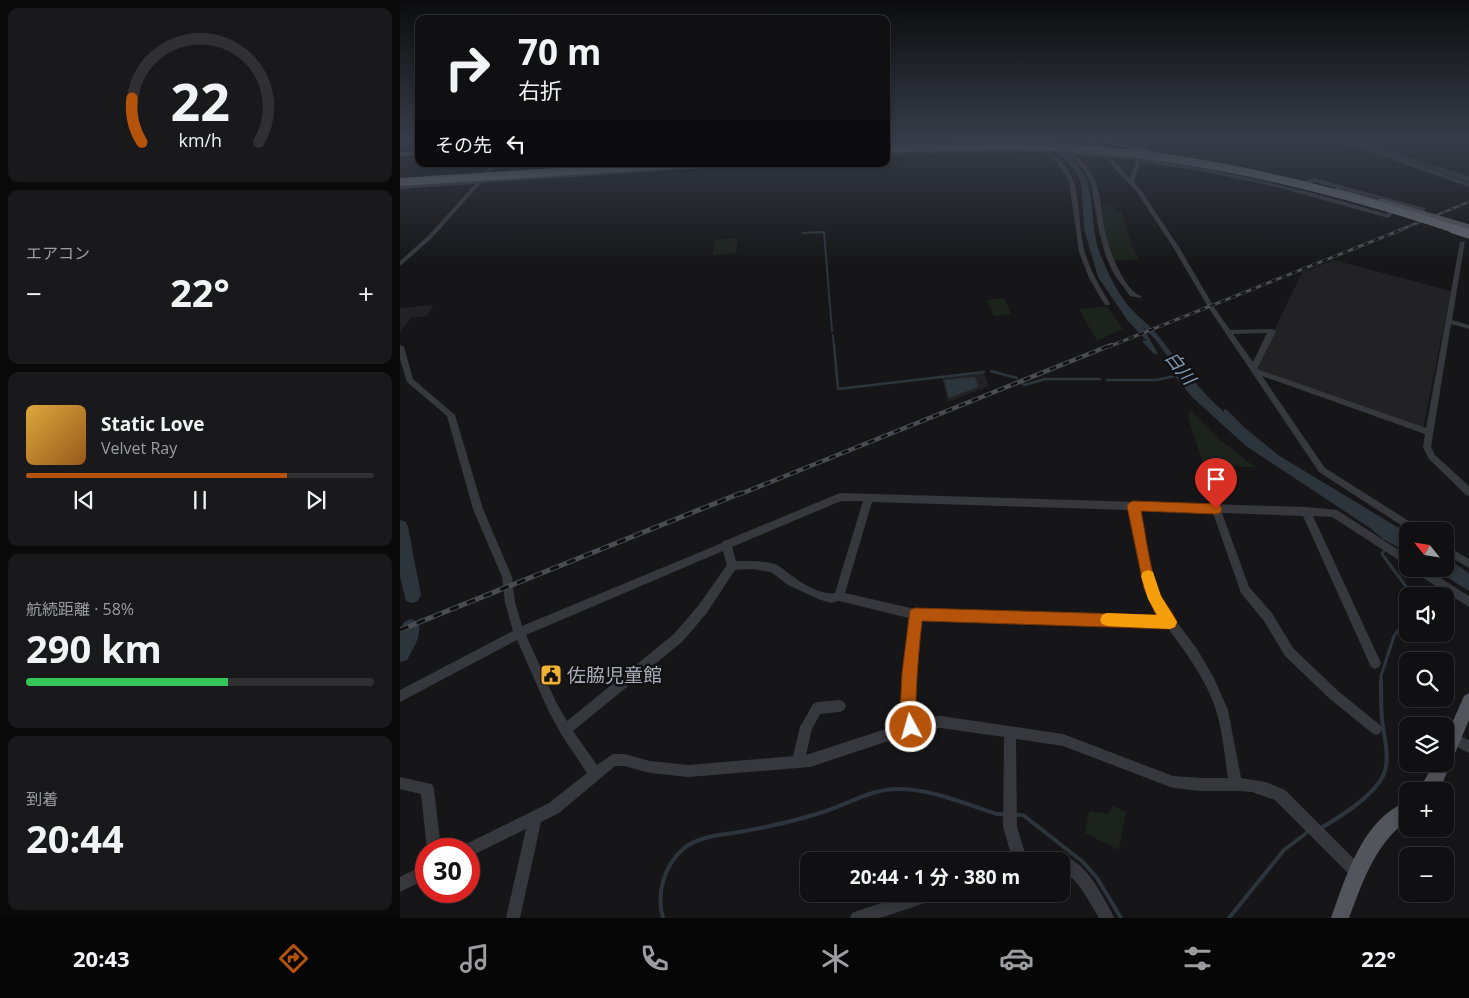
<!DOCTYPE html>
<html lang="ja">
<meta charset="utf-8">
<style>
:root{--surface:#101012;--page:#19191b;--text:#f1f3f6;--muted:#9c9d9f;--line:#303032;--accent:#b45309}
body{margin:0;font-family:"Open Sans","Noto Sans JP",sans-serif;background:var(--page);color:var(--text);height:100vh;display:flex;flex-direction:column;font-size:19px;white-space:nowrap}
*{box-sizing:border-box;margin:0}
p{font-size:16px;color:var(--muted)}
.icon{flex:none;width:28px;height:28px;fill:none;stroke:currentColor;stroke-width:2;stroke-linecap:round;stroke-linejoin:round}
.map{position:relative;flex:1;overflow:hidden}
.panel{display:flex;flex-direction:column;gap:8px;padding:8px;background:#09090a;width:400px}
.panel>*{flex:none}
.hud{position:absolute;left:15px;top:15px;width:475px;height:152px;border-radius:10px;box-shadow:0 2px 8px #0003,0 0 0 1px var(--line);background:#101012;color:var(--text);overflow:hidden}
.needle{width:32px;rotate:300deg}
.tools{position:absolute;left:999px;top:522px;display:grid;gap:10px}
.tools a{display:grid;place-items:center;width:55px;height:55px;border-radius:10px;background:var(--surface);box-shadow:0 2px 8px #0003,0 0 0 1px var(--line);font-size:25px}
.speed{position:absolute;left:15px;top:838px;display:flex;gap:10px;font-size:25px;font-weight:700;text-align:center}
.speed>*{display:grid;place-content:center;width:65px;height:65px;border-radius:50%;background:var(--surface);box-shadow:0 2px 8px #0003,0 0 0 1px var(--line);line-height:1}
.speed .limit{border:8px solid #d22;background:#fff;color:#111}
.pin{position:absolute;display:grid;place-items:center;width:42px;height:42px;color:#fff;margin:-51px -21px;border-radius:50% 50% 50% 0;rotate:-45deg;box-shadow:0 0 5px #0007}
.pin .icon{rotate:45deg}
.me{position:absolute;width:55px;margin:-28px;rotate:354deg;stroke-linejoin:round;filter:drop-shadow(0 0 4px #0008)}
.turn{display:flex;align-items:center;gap:18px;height:105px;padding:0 20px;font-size:22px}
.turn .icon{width:65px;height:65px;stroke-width:2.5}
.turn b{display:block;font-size:35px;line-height:42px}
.then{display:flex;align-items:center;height:48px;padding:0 20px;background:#0003;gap:10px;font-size:19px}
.big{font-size:38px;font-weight:700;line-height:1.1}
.panel .widget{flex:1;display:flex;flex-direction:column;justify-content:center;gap:8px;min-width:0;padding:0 18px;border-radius:10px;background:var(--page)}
.panel .dial{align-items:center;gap:0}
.dial svg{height:130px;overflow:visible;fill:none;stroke:var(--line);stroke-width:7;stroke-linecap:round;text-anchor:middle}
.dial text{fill:var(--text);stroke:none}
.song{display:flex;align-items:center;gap:15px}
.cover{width:60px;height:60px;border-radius:8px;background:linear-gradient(135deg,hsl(40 70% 55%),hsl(30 70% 35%))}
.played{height:5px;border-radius:2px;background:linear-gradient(90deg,var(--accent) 75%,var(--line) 75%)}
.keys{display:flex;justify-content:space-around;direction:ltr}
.heat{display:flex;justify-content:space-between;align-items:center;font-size:28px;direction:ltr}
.charge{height:8px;border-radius:4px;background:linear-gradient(90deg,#34c759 58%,var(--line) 0)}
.trip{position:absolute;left:400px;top:852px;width:270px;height:50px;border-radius:10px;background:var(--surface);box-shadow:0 2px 8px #0003,0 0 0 1px var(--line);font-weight:700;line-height:50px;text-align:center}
.tabs{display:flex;height:80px;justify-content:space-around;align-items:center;background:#060607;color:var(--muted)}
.tabs .icon{width:35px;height:35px}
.tabs .selected{color:var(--accent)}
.tabs b{font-size:22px;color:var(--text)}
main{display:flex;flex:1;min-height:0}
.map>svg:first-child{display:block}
</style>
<main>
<section class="panel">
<div class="widget dial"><svg viewBox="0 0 100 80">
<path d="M14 69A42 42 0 1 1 86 69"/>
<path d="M14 69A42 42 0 0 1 8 42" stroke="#b45309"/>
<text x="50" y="56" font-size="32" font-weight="700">22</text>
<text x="50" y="72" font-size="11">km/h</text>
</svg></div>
<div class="widget"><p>エアコン</p>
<div class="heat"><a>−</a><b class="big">22°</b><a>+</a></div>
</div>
<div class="widget">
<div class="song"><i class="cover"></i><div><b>Static Love</b><p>Velvet Ray</p></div></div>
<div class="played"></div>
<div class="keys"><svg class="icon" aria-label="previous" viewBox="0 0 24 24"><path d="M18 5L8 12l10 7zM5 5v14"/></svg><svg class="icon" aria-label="pause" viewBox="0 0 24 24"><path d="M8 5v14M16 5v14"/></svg><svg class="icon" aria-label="next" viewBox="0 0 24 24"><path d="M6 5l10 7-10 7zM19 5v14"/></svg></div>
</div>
<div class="widget"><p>航続距離 · 58%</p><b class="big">290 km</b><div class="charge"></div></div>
<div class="widget"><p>到着</p><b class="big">20:44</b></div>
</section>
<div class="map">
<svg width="1069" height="918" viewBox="0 0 1069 918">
<rect width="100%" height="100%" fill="#161618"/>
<!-- built -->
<path fill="#222225" d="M934,260l117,31 -28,137 -167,-59 46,-97z
M34,305l-8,11 -15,2 -11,14v-24z
M584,373l5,13 -41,16 -6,-25z"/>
<!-- green -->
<path fill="#1c231d" d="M712,203l5,8 5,1 10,35 7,12 -25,2 -7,-17 -7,-37z
M338,238l-2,15 -23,2 2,-15z
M604,298l7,16 -17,2 -7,-16z
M707,306l16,23 -26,12 -18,-32z
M791,410l28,29 36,28 -51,-1 -16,-49z
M713,805l13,7 -7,38 -34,-17 4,-22 19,3z"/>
<!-- water -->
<path fill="#2c353c" d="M626,137c19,0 43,16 54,31 17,25 9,55 19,83 8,20 18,43 33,59 8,8 17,15 25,24 21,27 41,55 67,78v-3l3,1 18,18 33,27 129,78v19l-24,-13 -13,-11 -124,-82 -54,-49 -19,-23 9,4v-2l-27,-37 -12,-12 15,27h-4l-11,-12v-2l4,1 -19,-20 -30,-44 -14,-48 -2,-36 -2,-13 -7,-12 -10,-11z
M575,377l3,10 -29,11 -5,-18z
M1045,557l24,16v18l-35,-22h11z"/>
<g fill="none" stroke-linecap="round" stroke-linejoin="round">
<!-- stream-far3 -->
<path stroke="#2c353c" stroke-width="2" d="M403,233l21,-1 8,99
M433,335l1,12"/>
<!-- stream-far2 -->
<path stroke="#2c353c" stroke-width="2.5" d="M434,345l4,44 146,-17
M591,371l26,7
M707,380h49l19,-4
M621,383l4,2 20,-6h55"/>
<!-- stream-far1 -->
<path stroke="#2c353c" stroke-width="3" d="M984,551l-2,3 31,42
M981,682v-6l13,-40 14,-19"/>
<!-- stream -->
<path stroke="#2c353c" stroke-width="4" d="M615,815h8l60,47 14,16 24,40
M921,828c19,-11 52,-32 62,-52 8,-17 1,-38 -1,-57 -1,-13 -1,-26 -1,-38
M263,918c-7,-24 1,-52 20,-69 17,-14 41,-14 62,-18 27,-5 54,-11 81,-20 24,-8 46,-22 72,-22 34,0 67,15 99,25h8
M829,918l55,-68 25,-19"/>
<!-- river -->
<path fill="#2c353c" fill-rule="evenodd" d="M942,137h11l49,18 67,21v6l-73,-23z
M0,520l6,2 2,5 13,68 -3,6 -6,2 -6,-2 -6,-24z
M11,619l7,3c5,13 -5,26 -11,38l-7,2v-28l4,-12z"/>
<!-- minor -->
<path fill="#37383d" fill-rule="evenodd" d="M12,137h4l-16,13v-3z
M618,137c9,0 17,6 24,10 46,25 32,64 43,105 5,19 16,36 25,52l-1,1h-4l-16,-27 -10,-26 -10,-71 -12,-19 -13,-10 -97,1 -61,3v-2l61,-3 88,-1z
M640,137c8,0 14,5 21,8 11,6 22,16 29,26 11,17 11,40 15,60 4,18 10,34 20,50 5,7 8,12 16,15v2l-11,-2 -16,-22 -8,-17 -7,-26 -8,-47 -6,-12 -9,-11 -14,-11z
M687,137h4l17,18 29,4 7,-22h4l-7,22c84,11 165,31 246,55l7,-11 -80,-21 -8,2 -3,-2 11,-4 111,30v2l-2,1 -25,-7 -8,13 -2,1 -115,-32 -77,-16 -56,-8 -6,20 6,7 39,58 35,60 16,23 42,-1 4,2 -19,38 169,59 34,-186 5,-1 -13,79 17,5v4l-18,-5 -20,123 4,8 34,31v10l-3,-1 -37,-36 -6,-12 2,-13 -163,-58 63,92 95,60 2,3h-12l-91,-59 -111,-165 -35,-60 -37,-56 -31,-33 -29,-3 -9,-8 7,-2 2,1 -3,2 6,5 23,2 -15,-16zM711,158l25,3 -6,17zM867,333l-14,29 -20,-28z
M928,137h6l135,46v4z
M93,164h4l-14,16 252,-16h21l-2,1 -273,18 -49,55 -32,28v-5l28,-25 47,-52 -75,5v-4l78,-5z
M0,345l4,2 9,32 42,36 28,94 29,68 3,25 7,24 200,-83 1,-2 4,-1 113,-47 466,14 31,3 71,46v10l-76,-49 -19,-1 68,147 -2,4 -4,2 -4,-2 -68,-151 -81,-3 27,74 23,26 21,35 45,43 42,34 2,4 -2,4 -4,2 -4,-2 -42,-34 -45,-43 -21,-35 -23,-28 -28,-80 -74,-3 16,77 9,18 33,44 17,29 14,32 13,68 25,4 19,8 77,77 2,5 -2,5 -5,2 -5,-2 -77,-77 -23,-8 -13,-1h-38l-28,-3 -110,-42 -47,-7 1,88 8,26c37,-4 55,5 74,37 5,9 11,18 15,28h-15c-11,-18 -20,-38 -38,-49v-8h-48l-10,-34 1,-90 -63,-9h-13l-118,39 -121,10 -39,-4 -26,-7h-9l-56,47 -18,9 -21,96h-14l20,-89 -57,28v-8h-6l1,-4 85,-42 38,-30 -26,-39 -13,-24 -31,-70 -117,62v-12l113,-59 -8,-29 -3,-25 -29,-68 -26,-93 -40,-34 -7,-23zM441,501h22l-28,92c-16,2 -35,-11 -47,-20 -4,-3 -8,-7 -13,-9 -12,-4 -27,-3 -39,-3l-4,-14zM472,502l257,8 16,78 15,29 -245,-8 -70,-16zM323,551l4,14 -29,41 -24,28 -107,87 -11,-19 -30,-67zM352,569l19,3 17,13 30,14 13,4 8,-2 70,17 -7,67 2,38 -98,32 6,-26 8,-15 20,-2 4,-2 2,-4 -2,-4 -4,-2 -23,2 -4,2 -13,23 -7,29 -104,9 -39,-4 -26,-7h-11l-16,11 -24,-34 109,-89 24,-28 29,-44zM520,619l247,8c19,26 39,52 49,83 6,19 9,47 12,68h-27l-28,-2 -110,-42 -122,-18h-13l-12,3 -2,-34z
M1045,545l24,14v9l-24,-14z
M1013,569h13l43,27v11l-55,-35z
M1054,733l15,7v13l-19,-10 -2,-4 2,-4z
M0,777l32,7 2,5 7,60h-14l-6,-55 -21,-5z
M26,864v15l-26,13v-15z
M509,894h29l-2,5 -5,2 -51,17h-30l2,-5 5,-2z"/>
<!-- major -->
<path fill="#53555c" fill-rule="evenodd" d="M679,137h10l85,19 -3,2z
M19,151v4l-19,1v-4z
M936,188l47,13 1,1 -3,2 -47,-13 -1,-1z
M1069,693v27l-27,64 -6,7h-18l16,-27h11v-25l19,-43z
M1008,801v19c-33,24 -45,61 -59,98h-18c15,-41 31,-99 77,-117z"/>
<!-- rail-far3 casing -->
<g stroke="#4a4c52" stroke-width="2.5">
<path id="rail-far3" d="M1000,230l69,-28"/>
</g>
<!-- rail-far2 casing -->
<g stroke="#4a4c52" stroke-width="3">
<path id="rail-far2" d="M708,347l295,-118"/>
</g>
<!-- rail-far1 casing -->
<g stroke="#4a4c52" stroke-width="4.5">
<path id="rail-far1" d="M338,495l373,-150"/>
</g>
<!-- rail casing -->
<g stroke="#4a4c52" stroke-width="5">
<path id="rail" d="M0,630l341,-137"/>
</g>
<!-- rail-far3 -->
<use href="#rail-far3" stroke="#111113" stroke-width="1" stroke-dasharray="4.5" stroke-linecap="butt"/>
<!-- rail-far2 -->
<use href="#rail-far2" stroke="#111113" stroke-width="2" stroke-dasharray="5.5" stroke-linecap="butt"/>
<!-- rail-far1 -->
<use href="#rail-far1" stroke="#111113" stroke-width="2.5" stroke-dasharray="7" stroke-linecap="butt"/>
<!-- rail -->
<use href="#rail" stroke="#111113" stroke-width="3" stroke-dasharray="9" stroke-linecap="butt"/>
<!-- major-bridge -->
<path stroke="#53555c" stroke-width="7" d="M981,202l88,26"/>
<!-- highway-bridge-far1 -->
<path stroke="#63666e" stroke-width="8" d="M486,149c66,-2 132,-5 197,0 128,9 252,40 374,81
M0,182l282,-18"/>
<!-- highway-bridge -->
<path stroke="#63666e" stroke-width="9" d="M1053,229l16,5"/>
</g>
<!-- sky -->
<linearGradient id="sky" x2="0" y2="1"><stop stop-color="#0c0c0d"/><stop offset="0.52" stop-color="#363c48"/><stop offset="1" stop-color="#363c48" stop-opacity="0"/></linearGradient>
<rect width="1069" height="265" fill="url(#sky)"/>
<!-- route -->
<path fill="#b45309" stroke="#753606" d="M733,501l83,3 4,1 2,4 -2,4 -4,1 -75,-3c5,25 8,53 16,77 5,13 15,22 20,34l-2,5 -5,2 -248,-8c-3,26 -5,51 -6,77 0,10 4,26 1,35l-6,2 -6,-2 -5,-19 2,-40 8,-64 5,-2 241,7 -12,-27 -17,-82 2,-3z"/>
<!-- slow -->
<path fill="#f59e0b" d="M748,570l5,2 8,24 16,26 -2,5 -5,2 -63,-3 -5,-2 -2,-4 2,-5 5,-2 50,2 -9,-16 -7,-23 2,-4z"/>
<!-- icons -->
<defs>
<g id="civic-square" transform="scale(1.125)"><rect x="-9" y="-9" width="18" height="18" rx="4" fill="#f2b134" stroke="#111113"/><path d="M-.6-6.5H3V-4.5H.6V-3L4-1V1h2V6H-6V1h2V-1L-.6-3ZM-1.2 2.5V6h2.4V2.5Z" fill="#111"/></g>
</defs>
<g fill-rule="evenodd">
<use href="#civic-square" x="151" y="675"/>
</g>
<g text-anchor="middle" stroke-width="5" stroke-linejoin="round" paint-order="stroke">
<!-- water labels -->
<g font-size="18" font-style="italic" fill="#7f9bb3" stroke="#111113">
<text transform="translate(780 368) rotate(52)" y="6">白川</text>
</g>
<!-- near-poi labels -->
<g font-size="19" fill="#a8adb8" stroke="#111113" text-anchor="start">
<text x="167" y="682">佐脇児童館</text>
</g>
</g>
</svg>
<div class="tools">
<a><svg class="needle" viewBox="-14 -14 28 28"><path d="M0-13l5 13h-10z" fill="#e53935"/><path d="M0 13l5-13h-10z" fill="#9c9d9f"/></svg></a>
<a><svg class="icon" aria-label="sound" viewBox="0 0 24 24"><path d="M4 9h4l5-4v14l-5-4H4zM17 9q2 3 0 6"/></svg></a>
<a><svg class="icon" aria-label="search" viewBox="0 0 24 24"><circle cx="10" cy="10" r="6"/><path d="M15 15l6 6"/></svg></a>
<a><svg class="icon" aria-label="layers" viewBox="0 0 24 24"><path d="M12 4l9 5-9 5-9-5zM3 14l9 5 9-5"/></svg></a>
<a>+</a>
<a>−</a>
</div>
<div class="speed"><div class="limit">30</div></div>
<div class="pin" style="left:816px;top:509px;background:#d93025"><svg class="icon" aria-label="arrive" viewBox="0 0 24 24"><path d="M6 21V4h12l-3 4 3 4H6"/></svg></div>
<svg class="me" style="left:511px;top:727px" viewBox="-20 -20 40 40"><circle r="17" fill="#b45309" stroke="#fff" stroke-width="3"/><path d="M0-11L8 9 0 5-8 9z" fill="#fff"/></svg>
<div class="trip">20:44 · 1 分 · 380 m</div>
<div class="hud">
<div class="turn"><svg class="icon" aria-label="right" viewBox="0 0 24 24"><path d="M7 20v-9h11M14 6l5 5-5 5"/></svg><div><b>70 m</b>右折</div></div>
<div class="then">その先<svg class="icon" aria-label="left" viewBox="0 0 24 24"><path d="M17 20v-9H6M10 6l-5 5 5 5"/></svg></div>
</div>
</div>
</main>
<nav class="tabs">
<b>20:43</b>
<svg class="icon selected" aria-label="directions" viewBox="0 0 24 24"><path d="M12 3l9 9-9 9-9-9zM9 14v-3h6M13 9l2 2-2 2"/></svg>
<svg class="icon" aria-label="music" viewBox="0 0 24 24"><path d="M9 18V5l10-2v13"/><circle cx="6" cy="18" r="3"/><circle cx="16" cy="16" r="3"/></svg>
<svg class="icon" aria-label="phone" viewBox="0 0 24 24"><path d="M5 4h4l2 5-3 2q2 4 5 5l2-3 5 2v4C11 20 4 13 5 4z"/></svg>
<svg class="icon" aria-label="climate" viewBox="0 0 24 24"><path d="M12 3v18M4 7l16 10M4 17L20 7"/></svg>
<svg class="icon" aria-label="car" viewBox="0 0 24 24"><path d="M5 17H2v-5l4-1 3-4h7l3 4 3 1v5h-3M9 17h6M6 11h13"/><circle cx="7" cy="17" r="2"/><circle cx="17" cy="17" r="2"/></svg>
<svg class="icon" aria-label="filters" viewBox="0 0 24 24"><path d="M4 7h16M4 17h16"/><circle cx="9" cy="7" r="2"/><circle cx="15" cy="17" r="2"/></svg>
<b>22°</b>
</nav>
